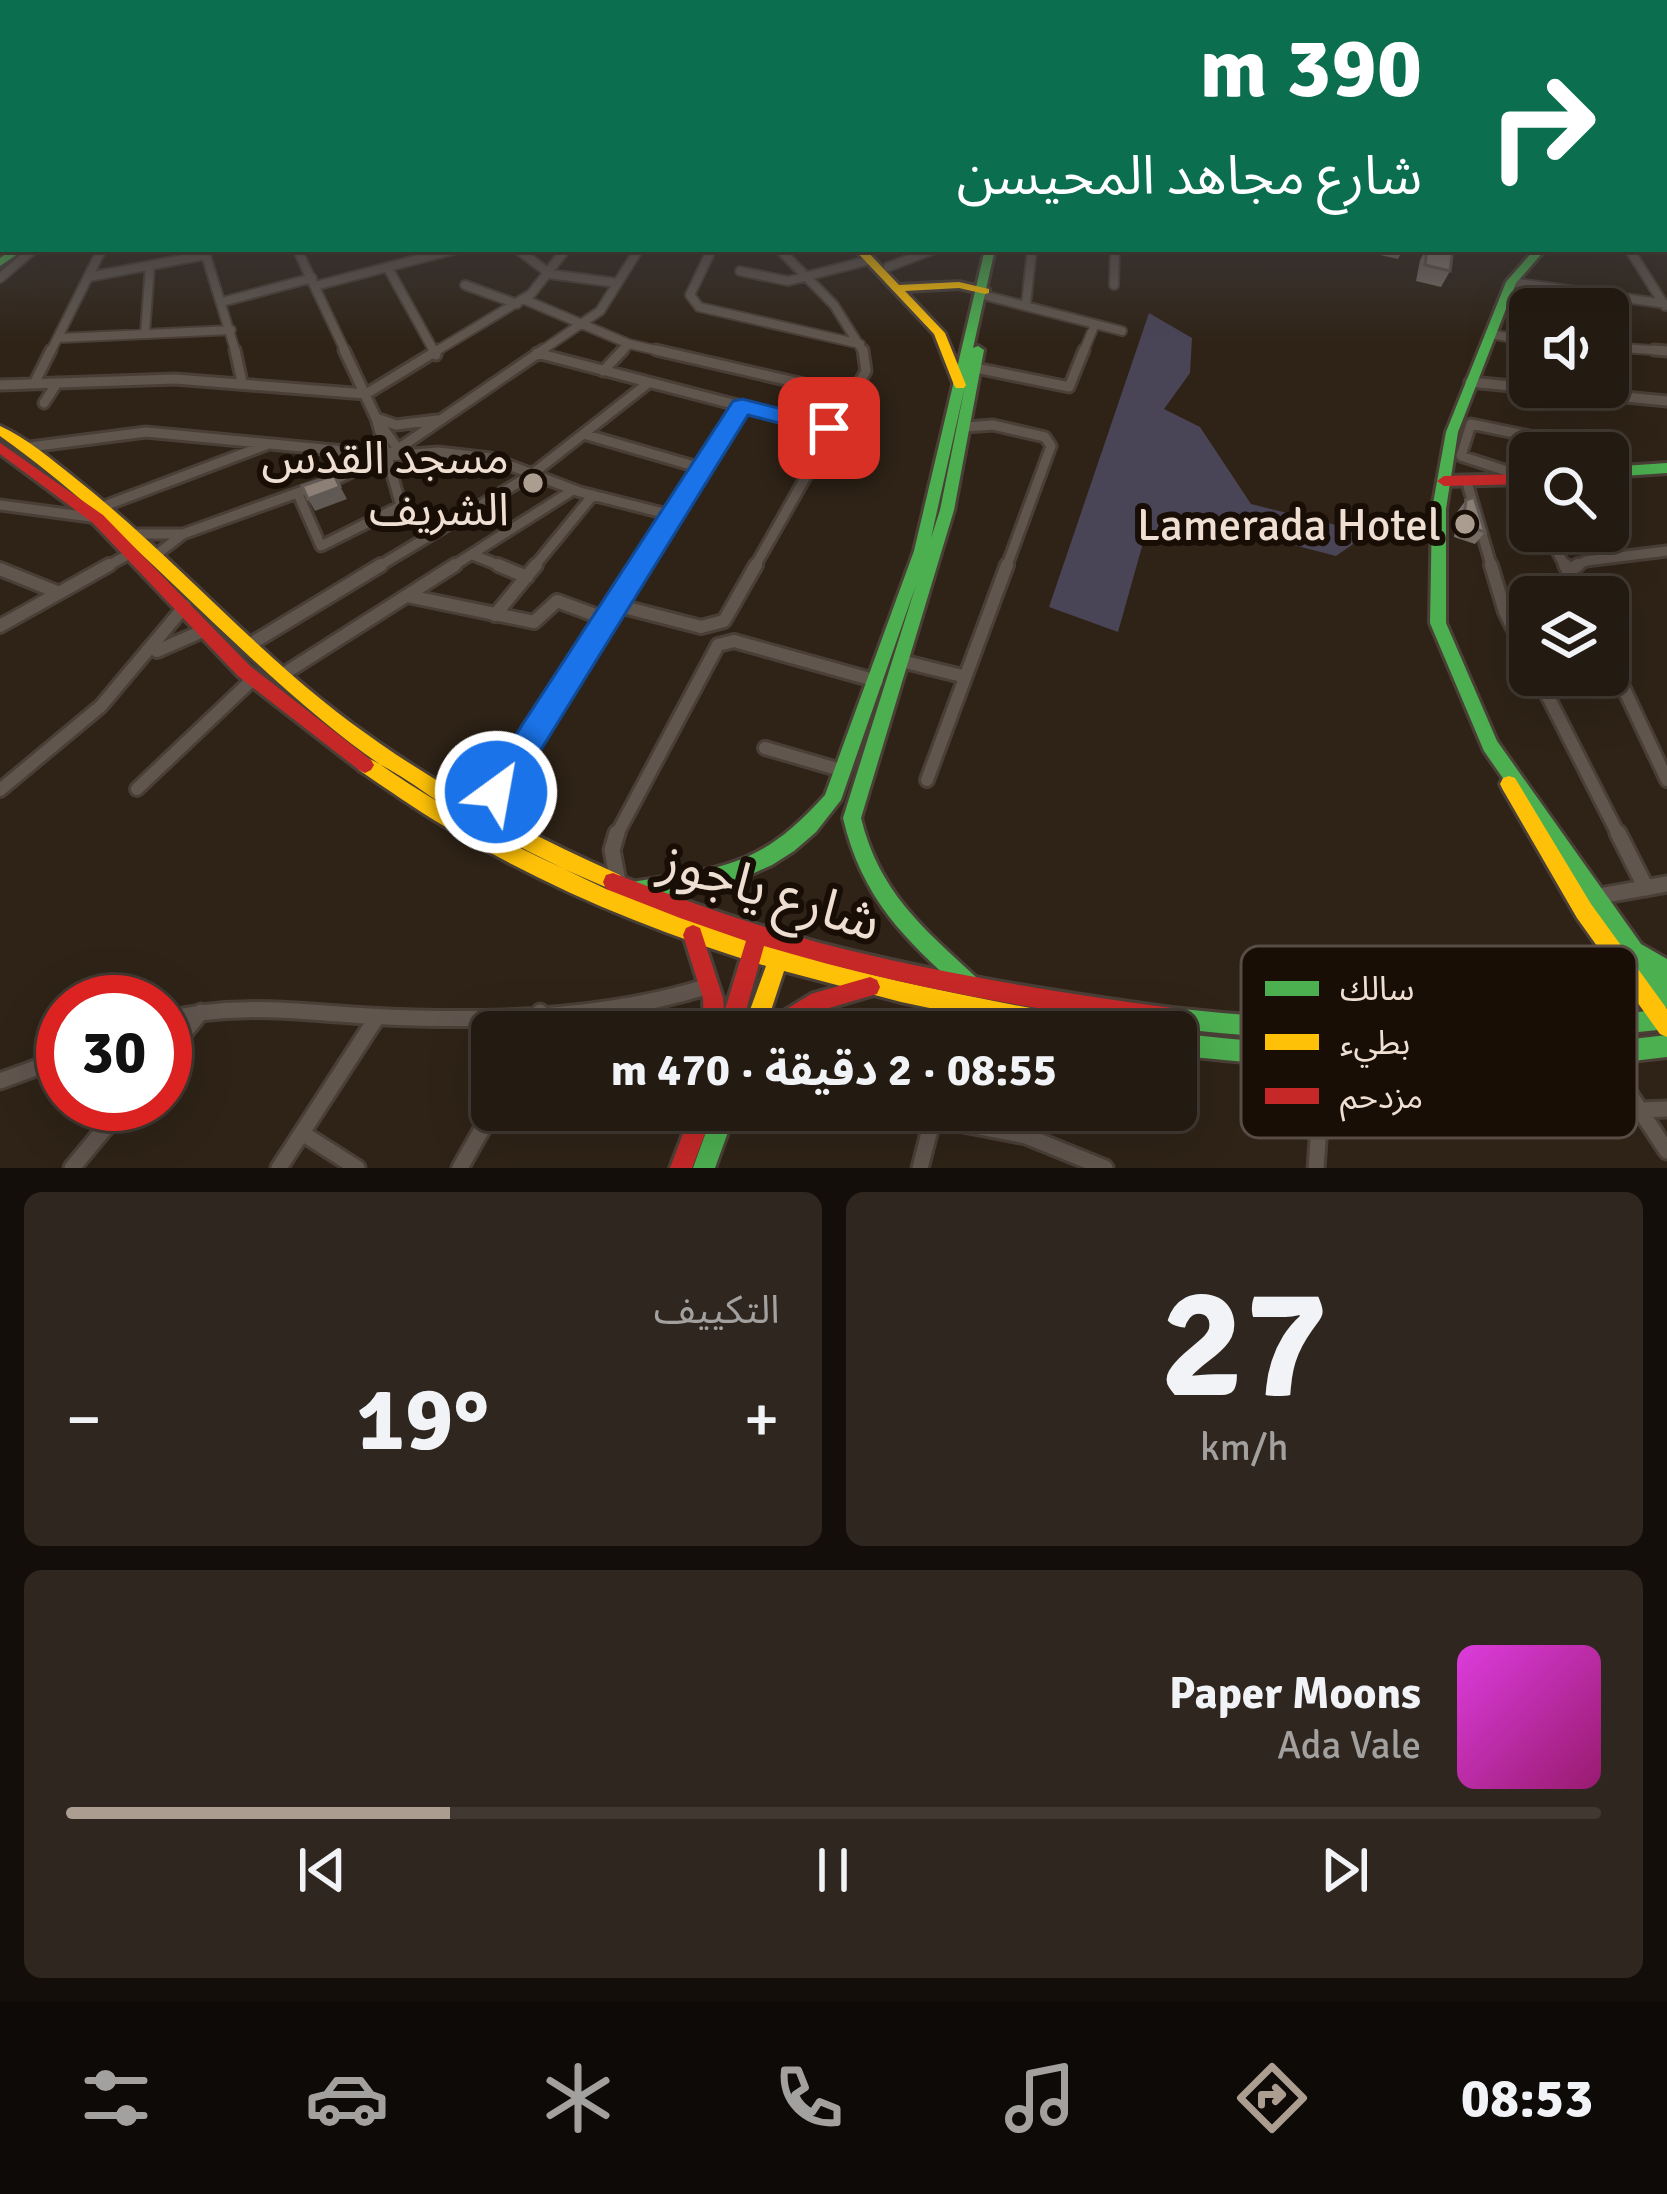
<!DOCTYPE html>
<html lang="ar">
<meta charset="utf-8">
<style>
:root{--surface:#231a11;--page:#2f271f;--text:#f1f3f6;--muted:#a3a19f;--line:#403831;--accent:#ac9d91}
body{margin:0;font-family:Signika,"Noto Sans Arabic",sans-serif;background:var(--page);color:var(--text);direction:rtl;height:100vh;display:flex;flex-direction:column;font-size:45px;white-space:nowrap}
*{box-sizing:border-box;margin:0}
p{font-size:39px;color:var(--muted)}
.icon{flex:none;width:66px;height:66px;fill:none;stroke:currentColor;stroke-width:2;stroke-linecap:round;stroke-linejoin:round}
.map{position:relative;height:1168px;overflow:hidden;direction:ltr}
.sheet{display:flex;flex-direction:column;gap:24px;padding:24px;background:#130e09;flex:1}
.sheet>*{flex:none}
.top-card{position:absolute;left:0px;top:0px;width:1668px;height:252px;box-shadow:0 12px 48px #0002,0 0 0 3px var(--line);direction:rtl;background:#0b6e4f;color:#fff;overflow:hidden}
.buttons{position:absolute;left:1509px;top:288px;display:grid;gap:24px}
.buttons a{display:grid;place-items:center;width:120px;height:120px;border-radius:18px;background:var(--surface);box-shadow:0 12px 48px #0002,0 0 0 3px var(--line);font-size:60px}
.speed{position:absolute;left:36px;top:975px;display:flex;gap:24px;font-size:60px;font-weight:700;text-align:center}
.speed>*{display:grid;place-content:center;width:156px;height:156px;border-radius:50%;background:var(--surface);box-shadow:0 12px 48px #0002,0 0 0 3px var(--line);line-height:1}
.speed .limit{border:18px solid #d22;background:#fff;color:#111}
.pin{position:absolute;display:grid;place-items:center;width:102px;height:102px;color:#fff;margin:-51px;border-radius:24px;box-shadow:0 6px 18px #0006}
.me{position:absolute;width:132px;margin:-66px;rotate:32deg;stroke-linejoin:round;filter:drop-shadow(0 0 9px #0008)}
.turn{display:flex;align-items:center;gap:42px;height:252px;padding:0 48px;font-size:54px}
.turn .icon{width:156px;height:156px;stroke-width:2.5}
.turn b{display:block;font-size:84px;line-height:102px}
.big{font-size:90px;font-weight:700;line-height:1.1}
.sheet .tile{flex:1;display:flex;flex-direction:column;justify-content:center;gap:18px;min-width:0;padding:0 42px;border-radius:18px;background:var(--page)}
.sheet .dial{align-items:center;gap:0}
.dial b{font-size:156px;line-height:1}
.song{display:flex;align-items:center;gap:36px}
.cover{width:144px;height:144px;border-radius:18px;background:linear-gradient(135deg,hsl(300 70% 55%),hsl(320 70% 35%))}
.played{height:12px;border-radius:6px;background:linear-gradient(90deg,var(--accent) 25%,var(--line) 25%)}
.keys{display:flex;justify-content:space-around;direction:ltr}
.heat{display:flex;justify-content:space-between;align-items:center;font-size:66px;direction:ltr}
.sheet .tiles{flex:1;display:grid;gap:24px;grid-template-columns:1fr 1fr}
.tile:last-child{grid-column:span 2}
.trip{position:absolute;left:471px;top:1011px;width:726px;height:120px;border-radius:18px;background:var(--surface);box-shadow:0 12px 48px #0002,0 0 0 3px var(--line);font-weight:700;line-height:120px;text-align:center;direction:rtl}
.tabs{display:flex;height:192px;justify-content:space-around;align-items:center;background:#0e0a07;color:var(--muted)}
.tabs .icon{width:84px;height:84px}
.tabs .on{color:var(--accent)}
.tabs b{font-size:54px;color:var(--text)}
.map>svg:first-child{display:block}
</style>
<div class="map">
<svg width="1667" height="1168" viewBox="0 0 1667 1168">
<rect width="100%" height="100%" fill="#2f2317"/>
<!-- green -->
<path fill="#494456" d="M1149,313l43,25 -2,35 -26,36 36,18 51,77 118,29 -33,23 -129,-33 -62,13 -27,96 -69,-25z"/>
<g fill="none" stroke-linecap="round" stroke-linejoin="round">
<!-- street-far3 casing -->
<g stroke="#4a3f37" stroke-width="12">
<path id="street-far3" d="M204,249l32,104
M297,249l49,104
M517,249l33,25 67,9
M712,249l-22,46 9,12 161,37
M779,249l55,56 30,48
M1629,249l36,57
M888,267l47,-18
M388,268l47,85
M740,271l48,10 82,-21
M88,277l117,-22
M0,278l34,-29
M1511,282l156,22
M465,285l52,19
M1114,285l1,-36
M315,286l142,-37
M987,296l135,35
M523,299l106,45 40,9
M222,302l90,-24
M1026,304l6,-55
M145,333l5,-67
M1490,334l40,7
M60,338l171,-8
M1608,347l59,4
M50,353l52,-104
M433,353l98,-59 35,-45
M538,353l62,-42 39,-62
M620,353l9,-9
M1083,353l12,-29"/>
</g>
<!-- street-far2 casing -->
<g stroke="#4a3f37" stroke-width="15">
<path id="street-far2" d="M235,350l7,32
M344,350l32,68 22,31
M433,350l3,5
M656,350l195,45
M1654,350l13,1
M537,353l292,76
M976,368l93,19 15,-37
M603,371l20,-21
M1470,382l197,19
M34,384l17,-34
M0,385l175,-6 191,15 72,-44
M44,403l13,-20
M379,419l17,6 41,-5
M966,427l27,-2 52,12 6,9 -45,122
M587,435l114,33
M30,447l116,-15 229,22
M388,456l50,-4 52,6 90,34 91,23
M1468,486l24,82
M298,494l23,52 80,-40 -25,-88
M1530,499l-14,-25 -55,-18 10,-32 77,16 11,6v7
M0,505l98,13
M107,505l159,-60
M1546,531l20,37
M136,534h47l156,-56 59,-29 145,-99
M156,555l27,-21
M473,555l33,13
M104,568l29,-16
M376,568l155,-93 116,-91
M450,568l123,-78
M533,568l60,-73
M639,568l103,-161
M754,568l112,-197 -3,-21
M1572,568l14,-7 81,-10"/>
</g>
<!-- street-far1 casing -->
<g stroke="#4a3f37" stroke-width="18">
<path id="street-far1" d="M498,565l29,12
M1491,565l14,47 25,50
M1565,565l17,32
M0,569l57,23
M1571,569l7,-4
M408,596l126,26 23,-21 49,18
M616,605l85,22 23,-6 32,-56
M495,615l41,-50
M0,626l109,-61
M249,645l132,-80
M157,651l48,-21
M1608,655l59,125
M901,661l61,15
M282,675l173,-110
M1537,675l82,161
M765,748l79,23
M927,780l80,-215
M137,789l116,-110
M0,790l101,-84 84,-100
M479,820l162,-255
M616,836l102,-191 16,-4 143,40"/>
</g>
<!-- street casing -->
<g stroke="#4a3f37" stroke-width="21">
<path id="street" d="M617,833l-5,17 6,32
M1618,833l28,55
M1600,896l67,-12
M165,1020c68,-18 134,-8 203,-4 113,6 233,4 341,-30
M531,1032l9,-20
M958,1032l8,-26
M1603,1054l64,97
M165,1056l36,-44
M0,1081l63,-23
M1641,1110l26,-1
M933,1118l93,18 79,32
M302,1133l55,35
M72,1168l53,-64
M279,1168l98,-151
M460,1168l33,-58
M920,1168l15,-58
M1316,1168l8,-109"/>
</g>
<!-- fast casing -->
<g stroke="#4a3f37" stroke-width="6">
<path id="fast" d="M1667,205v6l-2,1v-6z
M13,249h12l-25,17v-8z
M985,249h10l-22,99 5,-2 6,4 -30,160 -93,308c18,74 62,110 116,160l3,7 -3,7 -7,3 -7,-3c-59,-54 -101,-93 -120,-174l73,-233 -75,215 -25,32 -22,19 -22,14 -29,13 -50,13 -61,9 -7,-2 -3,-7 3,-7 7,-2c91,-14 129,-15 193,-87l89,-244zM965,386l-25,124 -9,28z
M1535,249h11l-30,34 -58,149 -12,77v114l51,118 144,203 26,15v49l-7,-3 -176,-254 -54,-128 2,-114 14,-77 60,-150z
M1667,463v10l-59,4v-10z
M1172,1008c167,18 328,19 495,1v20c-167,19 -328,18 -495,-1l-7,-3 -3,-7 3,-7z
M1176,1033c168,20 323,23 491,2v22c-168,21 -323,17 -491,-2z
M714,1110h22l-21,58h-22z"/>
</g>
<!-- slow casing -->
<g stroke="#4a3f37" stroke-width="6">
<path id="slow" d="M3,240v7l-3,1v-7z
M854,249h11l34,36 60,-3 30,7v4l-4,1 -26,-6 -54,3 40,42 21,52 -2,3h-8l-2,-3 -20,-51z
M0,426c27,12 52,34 75,52 77,61 144,133 217,197 98,86 210,147 328,200l3,7 -3,7 -7,2 -7,-2c-100,-47 -198,-97 -283,-168 -112,-92 -204,-201 -323,-285z
M365,757c39,17 73,47 110,68 96,51 194,91 298,123l7,-3 7,3 2,4c101,31 206,49 309,69l7,4 4,7h-65l-143,-30 -117,-31 -20,61h-22l24,-66c-112,-34 -222,-79 -322,-140 -29,-17 -57,-37 -85,-56l-3,-5 3,-5z
M1509,776l6,2 76,126 76,105v28l-7,-3 -83,-116 -74,-128 -3,-6 3,-6z"/>
</g>
<!-- jam casing -->
<g stroke="#4a3f37" stroke-width="6">
<path id="jam" d="M0,443l103,72 147,151 121,94 3,5 -3,5 -6,3 -6,-3 -121,-94 -145,-153 -93,-69z
M1530,474v10l-86,2 -7,-5 7,-5z
M613,873c69,27 137,51 207,70 116,30 234,49 352,65l7,3 3,7 -3,7 -7,3c-138,-18 -274,-42 -408,-82l-24,86h-36l-1,-34 -20,-63 3,-7 7,-3 7,3 23,70 1,15 22,-72 -66,-23 -74,-29 -3,-7 3,-7z
M870,977l7,3 3,7 -3,7 -55,16 -35,22h-30l4,-7 50,-31z
M692,1110h22l-22,58h-22z"/>
</g>
<!-- street-far3 -->
<use href="#street-far3" stroke="#60564e" stroke-width="8"/>
<!-- street-far2 -->
<use href="#street-far2" stroke="#60564e" stroke-width="9"/>
<!-- street-far1 -->
<use href="#street-far1" stroke="#60564e" stroke-width="12"/>
<!-- street -->
<use href="#street" stroke="#60564e" stroke-width="15"/>
<!-- fast -->
<use href="#fast" fill="#4caf50" fill-rule="evenodd"/>
<!-- slow -->
<use href="#slow" fill="#ffc107" fill-rule="evenodd"/>
<!-- jam -->
<use href="#jam" fill="#c62828" fill-rule="evenodd"/>
</g>
<!-- wall -->
<path fill="#786d65" d="M1367,249h36l-5,10 -32,-7z
M1426,249h27l-3,22 -9,16 -25,-6 4,-21z
M1466,500l19,32 -10,12 -21,-7 3,-25z"/>
<!-- shaded-wall -->
<path fill="#615953" d="M334,475l13,24 -32,12 -7,-12z"/>
<!-- building -->
<path fill="#8b7f76" stroke="#615953" stroke-width="3" d="M1427,249h26l-3,22 -25,-6z
M334,475l6,12 -32,12 -6,-13z
M1474,497l11,35 -22,-7 3,-25z"/>
<!-- sky -->
<linearGradient id="sky" x2="0" y2="1"><stop stop-color="#1a130d"/><stop offset="0.52" stop-color="#474547"/><stop offset="1" stop-color="#474547" stop-opacity="0"/></linearGradient>
<rect width="1667" height="342" fill="url(#sky)"/>
<!-- route -->
<path fill="#1a73e8" stroke="#114b97" stroke-width="3" d="M742,399l96,24 3,5 -12,8 -81,-21 -240,388 -12,4 -11,-4 -5,-11 5,-10 248,-381z"/>
<!-- markers -->
<g fill="#ac9d91" stroke="#180e06" stroke-width="4.5">
<circle cx="533" cy="483" r="12"/>
<circle cx="1465" cy="524" r="12"/>
</g>
<g text-anchor="middle" stroke-width="12" stroke-linejoin="round" paint-order="stroke">
<!-- poi labels -->
<g font-size="45" fill="#efdfd3" stroke="#180e06" text-anchor="end">
<text x="509" y="473">مسجد القدس<tspan x="509" dy="52">الشريف</tspan></text>
<text x="1441" y="540">Lamerada Hotel</text>
</g>
<!-- near-street labels -->
<g font-size="54" fill="#efdfd3" stroke="#180e06">
<text transform="translate(771 890) rotate(17)" y="19">شارع ياجوز</text>
</g>
</g>
<!-- legend -->
<rect x="1241" y="946" width="396" height="192" rx="18" fill="#180e06" stroke="#584d44" stroke-width="3"/>
<rect x="1265" y="981" width="54" height="15" fill="#4caf50"/>
<rect x="1265" y="1034" width="54" height="16" fill="#ffc107"/>
<rect x="1265" y="1088" width="54" height="16" fill="#c62828"/>
<g font-size="33" fill="#efdfd3">
<text x="1340" y="1000">سالك</text>
<text x="1340" y="1054">بطيء</text>
<text x="1340" y="1108">مزدحم</text>
</g>
</svg>
<div class="buttons">
<a><svg class="icon" aria-label="sound" viewBox="0 0 24 24"><path d="M4 9h4l5-4v14l-5-4H4zM17 9q2 3 0 6"/></svg></a>
<a><svg class="icon" aria-label="search" viewBox="0 0 24 24"><circle cx="10" cy="10" r="6"/><path d="M15 15l6 6"/></svg></a>
<a><svg class="icon" aria-label="layers" viewBox="0 0 24 24"><path d="M12 4l9 5-9 5-9-5zM3 14l9 5 9-5"/></svg></a>
</div>
<div class="speed"><div class="limit">30</div></div>
<div class="pin" style="left:829px;top:428px;background:#d93025"><svg class="icon" aria-label="arrive" viewBox="0 0 24 24"><path d="M6 21V4h12l-3 4 3 4H6"/></svg></div>
<svg class="me" style="left:496px;top:792px" viewBox="-20 -20 40 40"><circle r="17" fill="#1a73e8" stroke="#fff" stroke-width="3"/><path d="M0-11L8 9 0 5-8 9z" fill="#fff"/></svg>
<div class="trip">08:55 · 2 دقيقة · 470 m</div>
<div class="top-card">
<div class="turn"><svg class="icon" aria-label="right" viewBox="0 0 24 24"><path d="M7 20v-9h11M14 6l5 5-5 5"/></svg><div><b>390 m</b>شارع مجاهد المحيسن</div></div>
</div>
</div>
<section class="sheet">
<div class="tiles">
<div class="tile dial"><b>27</b><p>km/h</p></div>
<div class="tile"><p>التكييف</p>
<div class="heat"><a>−</a><b class="big">19°</b><a>+</a></div>
</div>
<div class="tile">
<div class="song"><i class="cover"></i><div><b>Paper Moons</b><p>Ada Vale</p></div></div>
<div class="played"></div>
<div class="keys"><svg class="icon" aria-label="previous" viewBox="0 0 24 24"><path d="M18 5L8 12l10 7zM5 5v14"/></svg><svg class="icon" aria-label="pause" viewBox="0 0 24 24"><path d="M8 5v14M16 5v14"/></svg><svg class="icon" aria-label="next" viewBox="0 0 24 24"><path d="M6 5l10 7-10 7zM19 5v14"/></svg></div>
</div>
</div>
</section>
<nav class="tabs">
<b>08:53</b>
<svg class="icon on" aria-label="directions" viewBox="0 0 24 24"><path d="M12 3l9 9-9 9-9-9zM9 14v-3h6M13 9l2 2-2 2"/></svg>
<svg class="icon" aria-label="music" viewBox="0 0 24 24"><path d="M9 18V5l10-2v13"/><circle cx="6" cy="18" r="3"/><circle cx="16" cy="16" r="3"/></svg>
<svg class="icon" aria-label="phone" viewBox="0 0 24 24"><path d="M5 4h4l2 5-3 2q2 4 5 5l2-3 5 2v4C11 20 4 13 5 4z"/></svg>
<svg class="icon" aria-label="climate" viewBox="0 0 24 24"><path d="M12 3v18M4 7l16 10M4 17L20 7"/></svg>
<svg class="icon" aria-label="car" viewBox="0 0 24 24"><path d="M5 17H2v-5l4-1 3-4h7l3 4 3 1v5h-3M9 17h6M6 11h13"/><circle cx="7" cy="17" r="2"/><circle cx="17" cy="17" r="2"/></svg>
<svg class="icon" aria-label="filters" viewBox="0 0 24 24"><path d="M4 7h16M4 17h16"/><circle cx="9" cy="7" r="2"/><circle cx="15" cy="17" r="2"/></svg>
</nav>
